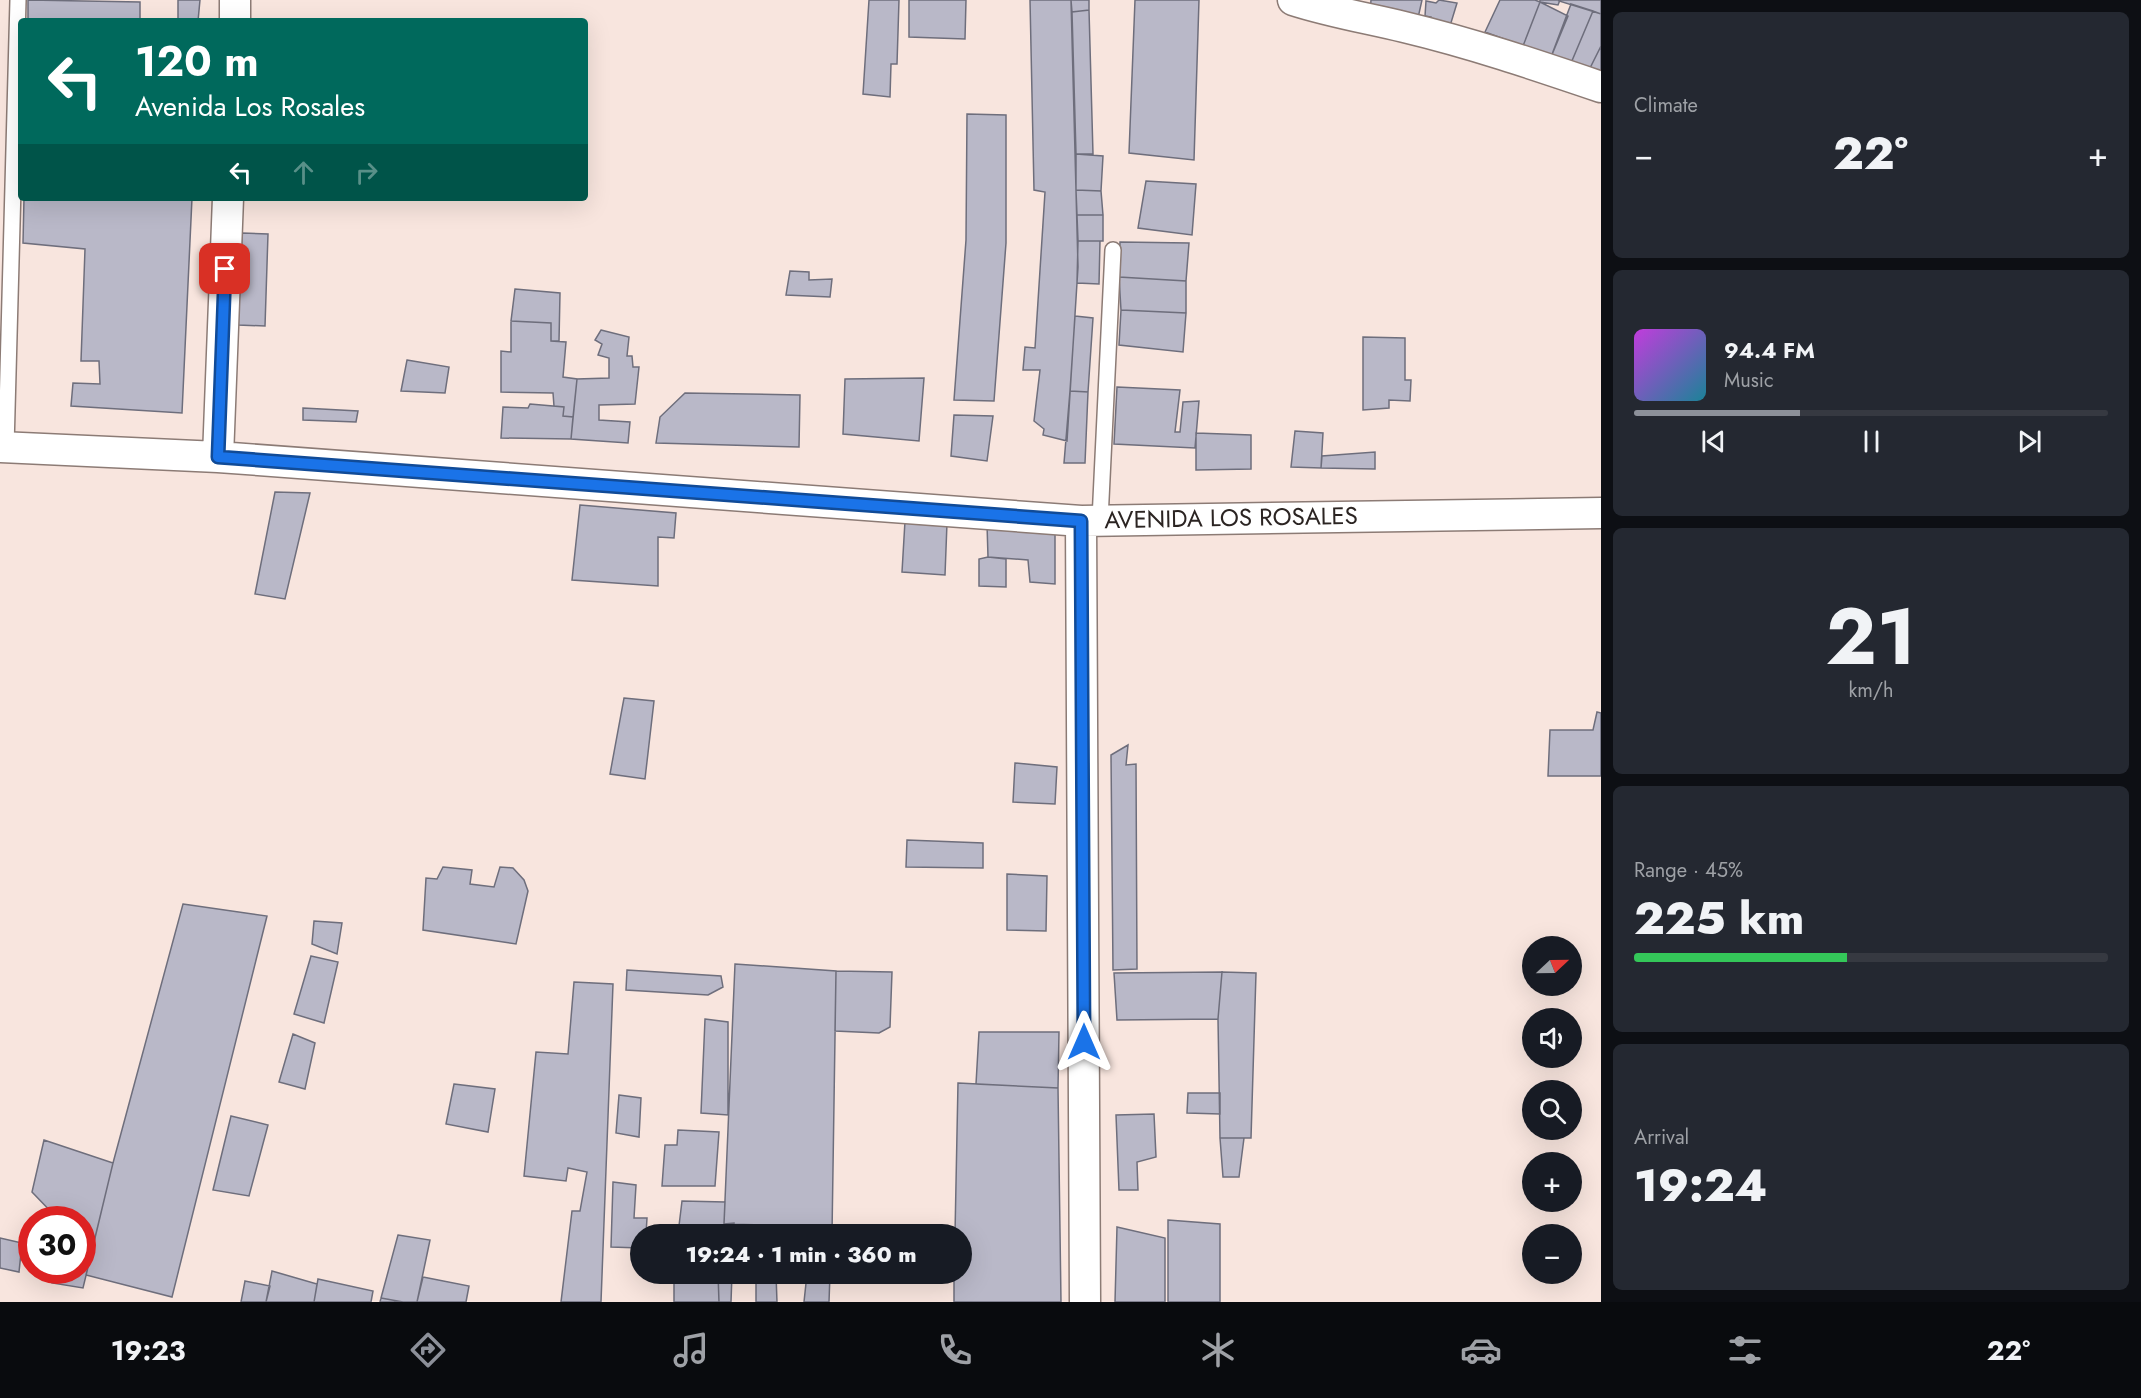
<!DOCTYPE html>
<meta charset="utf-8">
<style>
:root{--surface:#171b24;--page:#242831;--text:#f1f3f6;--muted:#9ea1a6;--line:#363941;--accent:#8c9099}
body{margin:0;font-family:Jost,sans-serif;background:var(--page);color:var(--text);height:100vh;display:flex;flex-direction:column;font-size:22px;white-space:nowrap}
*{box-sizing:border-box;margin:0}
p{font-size:20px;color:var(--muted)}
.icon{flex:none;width:33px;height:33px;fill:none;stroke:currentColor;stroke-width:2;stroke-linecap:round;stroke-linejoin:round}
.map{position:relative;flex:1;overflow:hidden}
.details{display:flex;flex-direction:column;gap:12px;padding:12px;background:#0d0f14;width:540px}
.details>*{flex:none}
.hud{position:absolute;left:18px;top:18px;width:570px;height:183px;border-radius:6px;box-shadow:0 6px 24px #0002;background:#00695c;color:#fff;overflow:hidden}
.needle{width:39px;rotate:68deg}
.fabs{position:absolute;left:1522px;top:936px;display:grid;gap:12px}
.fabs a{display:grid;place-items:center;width:60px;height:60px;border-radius:50%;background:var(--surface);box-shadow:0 6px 24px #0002;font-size:30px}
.speed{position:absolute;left:18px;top:1206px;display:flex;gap:12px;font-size:30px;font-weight:700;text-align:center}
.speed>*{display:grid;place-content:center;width:78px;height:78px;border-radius:50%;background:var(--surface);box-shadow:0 6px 24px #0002;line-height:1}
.speed .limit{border:9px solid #d22;background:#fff;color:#111}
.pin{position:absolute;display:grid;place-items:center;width:51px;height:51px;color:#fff;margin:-26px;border-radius:12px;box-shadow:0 3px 9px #0006}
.me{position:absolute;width:66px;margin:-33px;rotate:0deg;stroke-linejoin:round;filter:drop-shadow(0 0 4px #0008)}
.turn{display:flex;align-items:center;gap:21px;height:126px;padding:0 18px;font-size:27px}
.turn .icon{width:78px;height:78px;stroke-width:2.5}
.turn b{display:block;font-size:42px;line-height:51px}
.lanes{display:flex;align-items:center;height:57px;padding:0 18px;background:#0003;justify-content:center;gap:30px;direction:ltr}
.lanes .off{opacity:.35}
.big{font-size:45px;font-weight:800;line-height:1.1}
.details .widget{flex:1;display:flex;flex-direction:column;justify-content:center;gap:9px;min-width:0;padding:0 21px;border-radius:9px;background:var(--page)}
.details .dial{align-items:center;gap:0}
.dial b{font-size:78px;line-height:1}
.song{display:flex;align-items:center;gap:18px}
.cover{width:72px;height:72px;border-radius:9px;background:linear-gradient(135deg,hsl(290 70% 55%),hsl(190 70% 35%))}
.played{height:6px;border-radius:3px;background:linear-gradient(90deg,var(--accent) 35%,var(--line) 35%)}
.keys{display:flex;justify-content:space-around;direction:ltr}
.heat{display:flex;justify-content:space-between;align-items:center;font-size:33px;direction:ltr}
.charge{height:9px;border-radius:4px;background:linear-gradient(90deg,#34c759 45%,var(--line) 0)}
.trip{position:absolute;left:630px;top:1224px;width:342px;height:60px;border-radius:30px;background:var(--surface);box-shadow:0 6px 24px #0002;font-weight:800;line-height:60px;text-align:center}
.tabs{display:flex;height:96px;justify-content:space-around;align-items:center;background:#090b0e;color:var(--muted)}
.tabs .icon{width:42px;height:42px}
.tabs .selected{color:var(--accent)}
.tabs b{font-size:27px;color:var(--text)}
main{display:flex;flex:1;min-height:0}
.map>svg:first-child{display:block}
</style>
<main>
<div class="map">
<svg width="1601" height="1302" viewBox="0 0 1601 1302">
<rect width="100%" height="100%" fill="#f8e5de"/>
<!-- building -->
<path fill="#b9b8c8" stroke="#6e6e7c" stroke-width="1.5" d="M28,0l112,2v19h-112z
M178,0h22l-2,21h-45v-2l25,1z
M869,0h30l-2,64h-6l-1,33 -27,-3z
M909,0h57l-1,39 -56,-2z
M1030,0h41l7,267 -11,174 -24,-6 1,-6 -10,-8 6,-51h-17l2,-23 10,1 10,-156 -11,-2z
M1071,0h18v10l-17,2z
M1135,0h64l-5,160 -65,-7z
M1371,0h51l-4,18 -48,-5z
M1439,0l18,3 -7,23 -21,-3 2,-6 -6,-1 1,-15 10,2z
M1500,0h35l5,2 -17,44 -38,-14z
M1540,0h20l-2,5 -18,-3z
M1560,0h41v14l-42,-13z
M1540,2l28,14 -17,41 -28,-11z
M1571,4l22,7 -22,52 -20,-6z
M1089,10l4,144h-17l-4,-142z
M1593,11l8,3v32l-12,24 -18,-7z
M1601,46v28l-12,-4z
M967,114l39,1v128l-12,158 -40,-1 12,-160z
M1076,154l27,2 -2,35 -25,-1z
M1146,181l50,3 -4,51 -54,-7z
M1076,190l25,1 2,24h-26z
M24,198h168l-10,215 -111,-7 2,-23 27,1 -1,-23h-18l4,-112 -62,-6z
M1077,215h26v26h-25z
M242,233l26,1 -3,92 -27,-1z
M1078,241h22l-1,43 -22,-1z
M1120,242l69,1 -3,38 -67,-4z
M790,271l19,1v8l23,-1 -2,18 -44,-2z
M1119,277l67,4v32l-65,-3z
M515,289l45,4 -1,48h-8v-18l-40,-2z
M1121,310l65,3 -3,39 -64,-7z
M1075,316l18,2 -5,74 -18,-1z
M511,321l40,2v18l15,1 -3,35 14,2 -4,38 -10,-1 1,-9 -10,-1 -1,-13 -52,-1v-41l10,1z
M601,330l28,7 -2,19h5l1,11h6l-4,37 -36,1v15l31,2 -2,21 -57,-4 6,-60 32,-1v-20l-11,-3 4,-11 -7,-4z
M1363,337l42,1v42h6l-1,21 -21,-1v8l-26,2z
M407,360l42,7 -4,26 -44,-2z
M924,378l-5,63 -76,-7 2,-55z
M1117,387l63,3 -5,42h5l3,-30 16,-1 -4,47 -81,-4z
M1070,391l18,1 -3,71h-21z
M685,393l115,2 -1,52 -143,-4 4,-26z
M530,404l34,3 -1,9 10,1 -2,22 -70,-1 2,-31 25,1z
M303,408l55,3 -2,11 -53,-2z
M954,415l39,1 -6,45 -36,-5z
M1295,431l28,2 -2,35 -30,-1z
M1196,433l55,2v34l-55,1z
M1375,452v17l-54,-1 1,-12z
M275,492l35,1 -25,106 -30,-5z
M580,505l96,8 -2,25 -16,-1v49l-86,-6z
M905,521l42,2 -2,52 -43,-3z
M987,524l68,3v57l-25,-2 -2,-22 -40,-3z
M988,557l18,2v28l-27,-1v-27z
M624,698l30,3 -9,78 -35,-5z
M1597,712l4,1v63h-53l2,-46h43z
M1128,745l-2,20 10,-1 1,205 -24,1 -2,-215z
M1015,763l42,4 -2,37 -42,-2z
M907,840l76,3v25l-77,-1z
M443,867l29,3 -2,14 24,3 6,-20 13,1 11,12 4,11 -12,53 -93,-14 3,-52 11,1z
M1007,874l40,2 -1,55 -39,-1z
M183,904l84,12 -95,381 -86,-22 27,-112z
M314,921l28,2 -5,31 -25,-10z
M311,956l27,6 -14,61 -30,-9z
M735,964l101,7 -4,263h-21l1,-8 -88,-2z
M627,970l94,6 2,11 -15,8 -82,-5z
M836,971l56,1 -2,55 -11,6 -44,-2z
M1222,972l-4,47 -101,1 -3,-47z
M1222,972l34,1 -5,165h-31l-2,-119z
M574,982l39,2 -12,318h-40l11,-91h8l7,-39 -19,-4 -2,13 -42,-5 12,-124 32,2z
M705,1019l23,3v93l-27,-2z
M979,1032h80l-1,56 -82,-4z
M293,1034l22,9 -10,46 -26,-7z
M958,1083l100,5 3,214h-107v-28h8v-40h-7z
M454,1084l41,5 -7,43 -42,-8z
M1188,1093h32v21l-33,-1z
M619,1095l22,3 -2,39 -23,-4z
M1154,1114l2,43 -19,5 1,28h-19l-3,-75z
M231,1116l37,9 -19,71 -36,-6z
M678,1130l41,2 -4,54h-53l3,-41h12z
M1220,1138h24l-5,39h-16z
M44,1140l69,23 -30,125 -31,-5 2,-13h28v-50h-23l-27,-28z
M613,1182l23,3 -2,33h13l-1,16h-6v14l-29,-1z
M682,1201l43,1 -1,22 10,-1v11h-56z
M1168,1220l52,4v78h-52z
M1117,1227l48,11v64h-50z
M398,1235l32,5 -13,62h-14l-22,-4z
M0,1238l22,5 -3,29 -19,-4z
M272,1271l45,13 -3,18h-48z
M674,1274h44l1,28h-45z
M718,1274h14l-1,28h-12z
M756,1274h20l1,28h-21z
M807,1274h23l-1,28h-25z
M423,1277l46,9 -3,16h-49z
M318,1279l55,12 -2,11h-57z
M245,1281l25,5 -4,16h-25z
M381,1298l22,4h-23z"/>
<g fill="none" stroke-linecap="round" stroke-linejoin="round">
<!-- service casing -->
<g stroke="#8c7b75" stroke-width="18">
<path id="service" d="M6,447l12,-447
M1100,520l13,-270"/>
</g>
<!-- minor casing -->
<g stroke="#8c7b75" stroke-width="33">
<path id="minor" d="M1293,0c37,12 74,18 111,27 67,16 132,38 197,60
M235,21v-21
M0,447l218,10 863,64 520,-8
M218,457l10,-259
M1081,521l4,781"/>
</g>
<!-- service -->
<use href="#service" stroke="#fff" stroke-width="15"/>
<!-- minor -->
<use href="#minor" stroke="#fff" stroke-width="30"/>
</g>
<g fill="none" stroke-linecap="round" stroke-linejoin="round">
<!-- route casing -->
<g stroke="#114b97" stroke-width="15">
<path id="route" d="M225,269l-7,188 863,64 3,521"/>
</g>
<!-- route -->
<use href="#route" stroke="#1a73e8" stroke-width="10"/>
</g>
<g text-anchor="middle" stroke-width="4.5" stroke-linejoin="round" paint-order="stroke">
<!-- street labels -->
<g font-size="24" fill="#2b2422" stroke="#fff">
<text transform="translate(1231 518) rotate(-1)" y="8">AVENIDA LOS ROSALES</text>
</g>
</g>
</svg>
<div class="fabs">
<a><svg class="needle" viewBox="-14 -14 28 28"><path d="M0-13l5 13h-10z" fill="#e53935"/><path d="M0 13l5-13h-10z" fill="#9ea1a6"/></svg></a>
<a><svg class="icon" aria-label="sound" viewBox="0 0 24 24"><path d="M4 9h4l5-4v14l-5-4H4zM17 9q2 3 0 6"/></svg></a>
<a><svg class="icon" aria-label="search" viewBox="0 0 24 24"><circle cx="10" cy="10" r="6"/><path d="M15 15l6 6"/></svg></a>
<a>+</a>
<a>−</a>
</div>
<div class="speed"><div class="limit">30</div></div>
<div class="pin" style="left:225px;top:269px;background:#d93025"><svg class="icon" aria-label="arrive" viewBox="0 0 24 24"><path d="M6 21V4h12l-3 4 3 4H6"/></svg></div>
<svg class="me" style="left:1084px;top:1042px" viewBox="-20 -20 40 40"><path d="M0-17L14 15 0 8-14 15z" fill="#1a73e8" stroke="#fff" stroke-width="4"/></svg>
<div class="trip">19:24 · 1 min · 360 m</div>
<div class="hud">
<div class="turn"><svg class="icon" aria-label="left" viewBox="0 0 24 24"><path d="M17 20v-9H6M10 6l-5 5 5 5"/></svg><div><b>120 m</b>Avenida Los Rosales</div></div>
<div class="lanes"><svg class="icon" aria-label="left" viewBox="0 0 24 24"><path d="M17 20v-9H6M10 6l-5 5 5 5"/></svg><svg class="icon off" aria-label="ahead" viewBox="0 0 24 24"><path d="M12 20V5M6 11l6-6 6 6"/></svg><svg class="icon off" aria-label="right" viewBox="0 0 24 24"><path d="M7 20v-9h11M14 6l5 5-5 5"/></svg></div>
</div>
</div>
<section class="details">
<div class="widget"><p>Climate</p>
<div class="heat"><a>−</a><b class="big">22°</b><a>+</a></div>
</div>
<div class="widget">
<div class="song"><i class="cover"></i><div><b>94.4 FM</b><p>Music</p></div></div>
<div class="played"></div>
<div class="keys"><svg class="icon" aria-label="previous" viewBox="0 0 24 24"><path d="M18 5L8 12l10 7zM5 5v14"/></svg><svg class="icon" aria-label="pause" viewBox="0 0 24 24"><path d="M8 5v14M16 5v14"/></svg><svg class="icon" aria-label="next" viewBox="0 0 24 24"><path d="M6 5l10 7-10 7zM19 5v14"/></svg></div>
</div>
<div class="widget dial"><b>21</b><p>km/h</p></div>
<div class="widget"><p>Range · 45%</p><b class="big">225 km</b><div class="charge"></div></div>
<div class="widget"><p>Arrival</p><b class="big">19:24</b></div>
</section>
</main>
<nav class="tabs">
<b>19:23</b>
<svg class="icon selected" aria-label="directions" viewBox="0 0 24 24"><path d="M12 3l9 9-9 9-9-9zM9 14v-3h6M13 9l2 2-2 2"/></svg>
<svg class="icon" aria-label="music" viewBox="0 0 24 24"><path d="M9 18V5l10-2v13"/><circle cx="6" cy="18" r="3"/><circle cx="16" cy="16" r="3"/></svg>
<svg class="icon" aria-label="phone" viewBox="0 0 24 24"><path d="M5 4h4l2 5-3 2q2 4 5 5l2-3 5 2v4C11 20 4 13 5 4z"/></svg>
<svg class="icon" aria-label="climate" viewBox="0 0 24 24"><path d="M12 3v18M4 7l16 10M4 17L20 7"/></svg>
<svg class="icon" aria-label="car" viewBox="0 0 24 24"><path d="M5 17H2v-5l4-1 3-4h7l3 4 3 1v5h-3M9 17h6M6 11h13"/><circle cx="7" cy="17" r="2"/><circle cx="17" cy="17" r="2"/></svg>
<svg class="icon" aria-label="filters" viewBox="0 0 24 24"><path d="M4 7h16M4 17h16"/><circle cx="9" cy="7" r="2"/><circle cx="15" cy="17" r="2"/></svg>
<b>22°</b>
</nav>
